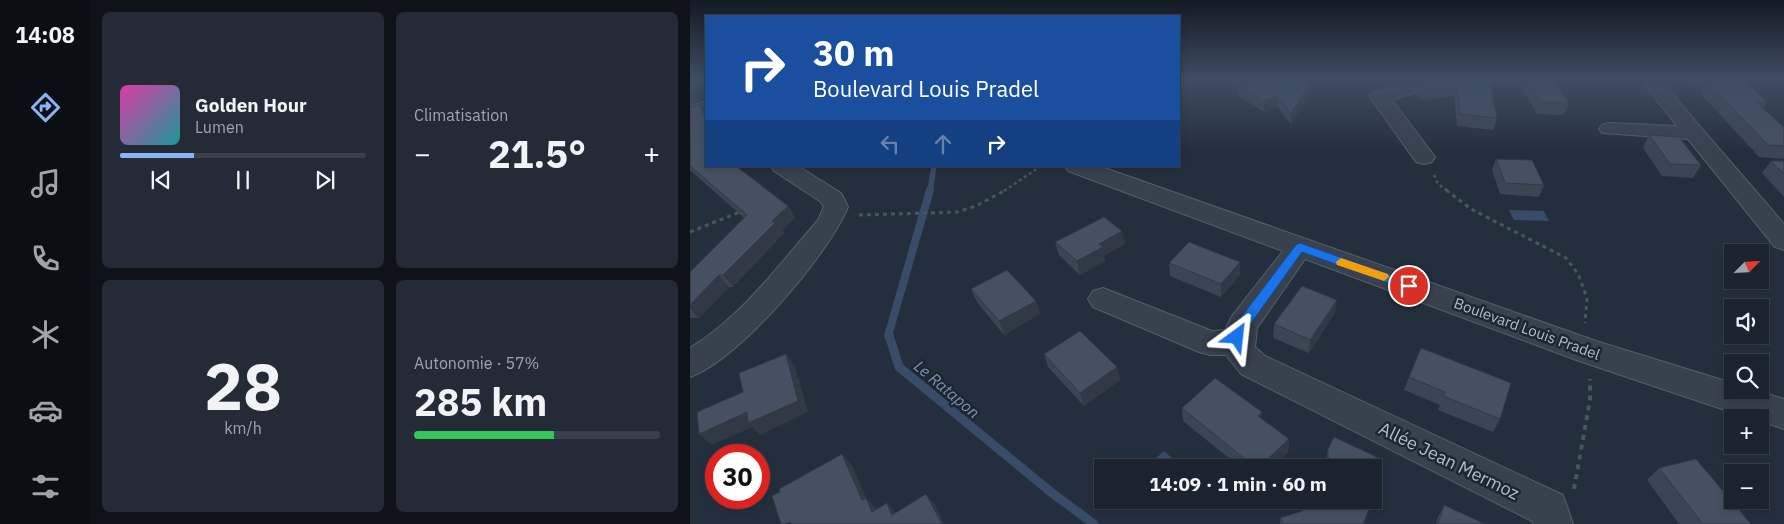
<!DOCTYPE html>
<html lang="fr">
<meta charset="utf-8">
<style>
:root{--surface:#1b232e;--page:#242b36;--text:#f1f3f6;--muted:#a0a4aa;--line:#39404a;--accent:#8ab4f8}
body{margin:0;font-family:"IBM Plex Sans",sans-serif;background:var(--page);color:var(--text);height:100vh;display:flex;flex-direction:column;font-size:19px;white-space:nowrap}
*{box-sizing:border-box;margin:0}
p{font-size:16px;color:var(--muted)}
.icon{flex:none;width:28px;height:28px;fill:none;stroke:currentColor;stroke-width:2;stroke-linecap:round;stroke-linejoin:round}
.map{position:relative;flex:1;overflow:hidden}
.sheet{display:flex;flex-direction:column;gap:12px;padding:12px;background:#0f1319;width:600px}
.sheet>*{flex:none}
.top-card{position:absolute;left:15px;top:15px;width:475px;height:152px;border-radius:0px;box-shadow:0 2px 8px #0003,0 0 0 1px var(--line);background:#1a4fa0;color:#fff;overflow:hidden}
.needle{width:32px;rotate:66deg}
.fabs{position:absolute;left:1034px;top:244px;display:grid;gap:10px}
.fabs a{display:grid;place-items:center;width:45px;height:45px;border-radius:0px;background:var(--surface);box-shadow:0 2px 8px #0003,0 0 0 1px var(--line);font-size:25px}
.speed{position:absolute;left:15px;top:444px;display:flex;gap:10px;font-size:25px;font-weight:700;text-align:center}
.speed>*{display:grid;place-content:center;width:65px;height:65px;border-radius:50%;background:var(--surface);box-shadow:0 2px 8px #0003,0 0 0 1px var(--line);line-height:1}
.speed .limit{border:8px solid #d22;background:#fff;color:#111}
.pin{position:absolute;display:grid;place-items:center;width:42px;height:42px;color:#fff;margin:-21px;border:2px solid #fff;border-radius:50%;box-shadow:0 1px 5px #0007}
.me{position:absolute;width:55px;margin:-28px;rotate:30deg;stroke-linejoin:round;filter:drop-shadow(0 0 4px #0008)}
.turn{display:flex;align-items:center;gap:18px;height:105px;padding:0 25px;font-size:22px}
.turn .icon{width:65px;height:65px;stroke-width:2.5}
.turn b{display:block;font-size:35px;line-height:42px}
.lanes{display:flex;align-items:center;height:48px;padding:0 25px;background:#0003;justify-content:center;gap:25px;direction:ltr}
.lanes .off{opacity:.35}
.big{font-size:38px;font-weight:700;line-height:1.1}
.sheet .tile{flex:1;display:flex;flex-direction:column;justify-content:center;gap:8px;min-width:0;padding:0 18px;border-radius:8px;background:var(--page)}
.sheet .dial{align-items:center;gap:0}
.dial b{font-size:65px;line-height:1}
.song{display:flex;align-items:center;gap:15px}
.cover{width:60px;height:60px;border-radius:8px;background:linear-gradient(135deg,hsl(320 70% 55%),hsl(180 70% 35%))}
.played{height:5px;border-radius:2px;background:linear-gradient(90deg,var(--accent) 30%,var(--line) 30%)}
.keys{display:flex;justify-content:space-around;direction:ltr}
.heat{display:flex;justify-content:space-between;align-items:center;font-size:28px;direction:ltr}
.charge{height:8px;border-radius:4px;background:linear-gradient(90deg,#34c759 57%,var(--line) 0)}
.sheet .tiles{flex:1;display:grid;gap:12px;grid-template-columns:repeat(2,1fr)}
.trip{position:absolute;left:404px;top:459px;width:288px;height:50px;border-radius:0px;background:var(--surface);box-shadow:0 2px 8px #0003,0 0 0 1px var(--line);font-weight:700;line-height:50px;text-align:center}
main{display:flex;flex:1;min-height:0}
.tab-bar{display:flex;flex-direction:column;width:90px;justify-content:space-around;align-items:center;background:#0b0e12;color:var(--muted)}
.tab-bar .icon{width:35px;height:35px}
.tab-bar .on{color:var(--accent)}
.tab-bar b{font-size:22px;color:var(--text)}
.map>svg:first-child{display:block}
</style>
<main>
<nav class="tab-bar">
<b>14:08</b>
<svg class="icon on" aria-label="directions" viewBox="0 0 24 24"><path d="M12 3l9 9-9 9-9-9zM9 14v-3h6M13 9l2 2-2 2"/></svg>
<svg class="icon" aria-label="music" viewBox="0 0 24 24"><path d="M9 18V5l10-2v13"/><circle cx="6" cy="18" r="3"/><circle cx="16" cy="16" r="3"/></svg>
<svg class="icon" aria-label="phone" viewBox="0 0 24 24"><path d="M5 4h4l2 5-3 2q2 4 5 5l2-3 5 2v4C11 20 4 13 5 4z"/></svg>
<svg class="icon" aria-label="climate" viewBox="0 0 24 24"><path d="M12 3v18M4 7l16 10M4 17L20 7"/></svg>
<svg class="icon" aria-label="car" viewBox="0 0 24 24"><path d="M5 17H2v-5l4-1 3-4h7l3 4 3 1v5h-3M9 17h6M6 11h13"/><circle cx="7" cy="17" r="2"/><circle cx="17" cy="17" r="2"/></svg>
<svg class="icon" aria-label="filters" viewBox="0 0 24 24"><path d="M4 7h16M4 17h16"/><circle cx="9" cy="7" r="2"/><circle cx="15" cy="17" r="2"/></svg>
</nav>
<section class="sheet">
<div class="tiles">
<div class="tile">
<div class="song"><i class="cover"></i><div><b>Golden Hour</b><p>Lumen</p></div></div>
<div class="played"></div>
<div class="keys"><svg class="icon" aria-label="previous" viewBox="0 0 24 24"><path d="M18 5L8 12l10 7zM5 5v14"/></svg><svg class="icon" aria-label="pause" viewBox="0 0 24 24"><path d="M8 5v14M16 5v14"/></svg><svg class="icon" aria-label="next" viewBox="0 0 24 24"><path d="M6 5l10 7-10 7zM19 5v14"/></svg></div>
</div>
<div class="tile"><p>Climatisation</p>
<div class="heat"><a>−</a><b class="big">21.5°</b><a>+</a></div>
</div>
<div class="tile dial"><b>28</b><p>km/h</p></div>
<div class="tile"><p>Autonomie · 57%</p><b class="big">285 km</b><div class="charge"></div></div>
</div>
</section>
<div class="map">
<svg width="1094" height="524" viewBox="0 0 1094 524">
<rect width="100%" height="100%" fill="#242f3e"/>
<!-- water -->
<path fill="#394c67" d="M819,210l35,1 5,10 -35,-1z
M474,451l18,16h-36z"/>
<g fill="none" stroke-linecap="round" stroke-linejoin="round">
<!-- stream-far2 -->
<path stroke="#394c67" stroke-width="5.5" d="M240,191l4,-25"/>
<!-- stream-far1 -->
<path stroke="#394c67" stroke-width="8" d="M198,336l42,-146"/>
<!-- stream -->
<path stroke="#394c67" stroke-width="9" d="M199,335l10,32 153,126 42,31"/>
<!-- minor casing -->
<g stroke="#565f6c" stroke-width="2">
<path id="minor" d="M729,79h21v2l-2,4 -46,15 43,57 -3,5 -8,2 -8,-2 -46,-65 3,-4z
M950,79h19l125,145v26l-9,-3 -87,-108 -86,-6 -3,-4 3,-4 7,-2 68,3z
M16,101v12l-16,5v-12z
M81,166h27l43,27 7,14c-19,47 -110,154 -158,170v-29c52,-32 89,-83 128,-128l6,-13 -3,-5 -47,-31z
M375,166h34l497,175 136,42v7h23l29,9v30l-24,-8v-3h-11l-170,-57 -274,-102 -48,69 -2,19 10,9 298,139 10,29h-40l-1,-3 -291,-147 -15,-19h-16l-11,-3 -106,-45 -5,-8 5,-8 10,-3 109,43 13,-1 7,-14 51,-65 -215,-80z"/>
</g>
<!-- path-far2 -->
<path stroke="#44595c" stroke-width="2.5" stroke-dasharray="3 3" stroke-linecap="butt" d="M744,175l4,9 10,7
M314,191l37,-25"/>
<!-- path-far1 -->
<path stroke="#44595c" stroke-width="3" stroke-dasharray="4 4" stroke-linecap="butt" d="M756,190l25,19 95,49 12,16 9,24 -2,25
M169,215l98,-3 19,-6 30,-16
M0,232l52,-21"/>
<!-- path -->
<path stroke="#44595c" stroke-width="4" stroke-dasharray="5 5" stroke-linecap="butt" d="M884,489l16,-89v-21"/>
<!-- minor -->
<use href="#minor" fill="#38414e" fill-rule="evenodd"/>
</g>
<!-- wall -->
<path fill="#3b4654" d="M742,79h121l16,24 -5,12 -27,-1 -17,-30 -30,-1 7,35 -4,12 -36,-4 -3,-30 -31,4 -6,-6 3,-11z
M1001,79h51l25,23 -4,6 21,19v32l-25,-2 -57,-62 2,-5z
M617,83l3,1 -1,11 -18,29 -14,-17 -13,5 -25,-16v-10z
M0,107l16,59 82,40 7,11 -13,14 2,2 -51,54h-4l-30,31h-9v-46l54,-54 -54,-48z
M959,135l52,30 -8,13 -31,-2 -19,-28z
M806,159l48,26 -5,12 -39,-3 -8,-24z
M1081,161h13v36l-22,-24z
M365,242l70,2 -21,12 1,5 -25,14 -21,-20z
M550,262v13l-19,22 -51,-21 -1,-13z
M281,289l65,12 4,13 -36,21 -27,-33z
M645,313l-26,40 -36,-15 1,-14z
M731,348l79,71 -7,13 -55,-22 2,-5 -36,-15 5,-13z
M354,354l73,13 3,13 -36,26 -36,-39z
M492,408l107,31 -1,13 -17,16h-30l-58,-47z
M644,437l47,22 -8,20 7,3 -4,12 -12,30h-81l-3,-6 25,-8 5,-10h62v-32h-46v-6l2,-13z
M969,468l92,56h-72l-32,-44z
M754,505l41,19h-49l2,-7z
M590,518l3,6h-3z"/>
<!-- shaded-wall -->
<path fill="#303945" d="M9,79h5l2,11 -12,3 5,8 -9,3v-22z
M716,79h8l-9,2z
M620,84l-1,11 -18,29v-11z
M587,96v11l-13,5v-11z
M98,206l7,11 -13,14 2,2 -51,54 -10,-12 49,-54z
M432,231l3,13 -21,12 1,5 -25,14 -3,-14 22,-17z
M550,262v13l-19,22v-13z
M29,275l10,12 -30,31 -9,-10v-3z
M647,300l-2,13 -26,40 1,-13z
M346,301l4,13 -36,21 -5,-14z
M96,354l9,12 13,46 -48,23 -8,-8 -40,18 -13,-11z
M427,367l3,13 -36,26 -4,-13z
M572,412l-1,12 -3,-8z
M599,439l-1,13 -17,16h-13z
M152,454l10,11 20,46 -10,-11z
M691,459l-4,13 -5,9v-3z
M690,482l-4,12 -12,30h-1z
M236,494l9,10 9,20h-2z
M176,498l10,10 6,14 -10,-10z
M197,503l9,10 -4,2z"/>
<!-- building -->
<path fill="#455162" stroke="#303945" d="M0,79h9l-9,3z
M568,79h49v4l3,1 -19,29 -14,-17 -13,5 -25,-15z
M742,79h57l8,39 -37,-4 -3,-29 -31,3 -6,-5z
M837,79h26l16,24 -28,-1z
M1020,79h32l25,23h-11l28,25v19l-16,-1 -60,-62h8z
M9,105l7,13v48h30l52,40 -16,15 4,1 -53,53h-4l-29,30v-33l57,-57 -57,-49v-59z
M959,135l30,2 22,28 -31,-1z
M806,159l36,1 12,25 -39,-2z
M1081,161h13v13z
M414,217l18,14 -23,13 4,3 -26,14 -22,-19z
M499,242l51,20 -19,22 -52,-21z
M317,270l29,31 -37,20 -28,-32z
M612,286l35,14 -27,40 -36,-16z
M390,331l37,36 -37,26 -36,-39z
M731,348l90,35 -11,36 -57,-23 2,-4 -36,-15z
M96,354l12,47 -50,22 -1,-11 -48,22 -2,-22 46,-20 -4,-19z
M525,378l47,34 -4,4 31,23 -31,29h-2l-74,-60z
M644,437l47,22 -9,19v-10h-45l5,-9 -4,-1v-9z
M152,454l20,46 4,-2 6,14 15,-9 5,12 34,-21 16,30h-151l-1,-2 -5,2h-4l-9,-28 8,-4 -1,-3z
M1006,459l55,65h-48l-44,-56z
M682,479l8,3 -17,42h-80l-3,-6 25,-8 5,-10h62z
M754,505l41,19h-47z"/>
<!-- sky -->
<linearGradient id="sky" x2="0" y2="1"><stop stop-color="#141a22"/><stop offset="0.52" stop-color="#3f4d63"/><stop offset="1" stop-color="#3f4d63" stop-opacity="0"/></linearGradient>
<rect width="1094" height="152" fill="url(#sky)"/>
<!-- route -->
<path fill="#1a73e8" stroke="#114b97" d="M610,243l113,40 2,3 -2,3h-8l-103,-37 -53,74 -7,14h-9l-2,-3 8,-17 57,-75z"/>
<!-- slow -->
<path fill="#f59e0b" d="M651,258l47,16 1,3 -5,4 -47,-16 -1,-3z"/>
<g text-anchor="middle" stroke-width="5" stroke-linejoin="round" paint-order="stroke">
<!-- street labels -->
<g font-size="15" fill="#b4bcc9" stroke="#1d2633">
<text transform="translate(837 329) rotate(20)" y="5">Boulevard Louis Pradel</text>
</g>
<!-- water labels -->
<g font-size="16" font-style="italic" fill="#7c92b1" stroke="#1d2633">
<text transform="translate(257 389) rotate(40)" y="6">Le Ratapon</text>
</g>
<!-- near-street labels -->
<g font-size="18" fill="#b4bcc9" stroke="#1d2633">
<text transform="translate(759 461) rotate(26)" y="6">Allée Jean Mermoz</text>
</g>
</g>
</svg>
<div class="fabs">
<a><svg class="needle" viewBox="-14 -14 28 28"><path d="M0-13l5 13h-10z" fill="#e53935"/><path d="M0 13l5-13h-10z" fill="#a0a4aa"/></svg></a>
<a><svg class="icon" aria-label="sound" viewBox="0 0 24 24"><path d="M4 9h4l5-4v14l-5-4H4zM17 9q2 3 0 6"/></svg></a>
<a><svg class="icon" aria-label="search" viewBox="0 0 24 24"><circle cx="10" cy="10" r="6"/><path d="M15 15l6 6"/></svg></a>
<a>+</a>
<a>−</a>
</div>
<div class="speed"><div class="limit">30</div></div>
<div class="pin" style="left:719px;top:286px;background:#d93025"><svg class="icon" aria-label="arrive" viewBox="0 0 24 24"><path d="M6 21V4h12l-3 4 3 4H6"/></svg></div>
<svg class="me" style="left:547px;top:337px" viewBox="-20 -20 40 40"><path d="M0-17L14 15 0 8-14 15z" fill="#1a73e8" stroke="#fff" stroke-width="4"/></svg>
<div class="trip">14:09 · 1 min · 60 m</div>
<div class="top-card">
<div class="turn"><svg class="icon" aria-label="right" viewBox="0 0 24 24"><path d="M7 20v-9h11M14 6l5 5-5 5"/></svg><div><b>30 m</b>Boulevard Louis Pradel</div></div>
<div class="lanes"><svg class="icon off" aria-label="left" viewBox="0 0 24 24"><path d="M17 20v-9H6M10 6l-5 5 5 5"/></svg><svg class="icon off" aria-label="ahead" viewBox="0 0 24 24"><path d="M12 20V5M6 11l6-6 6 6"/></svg><svg class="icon" aria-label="right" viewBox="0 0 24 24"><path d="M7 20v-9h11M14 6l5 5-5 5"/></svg></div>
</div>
</div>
</main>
